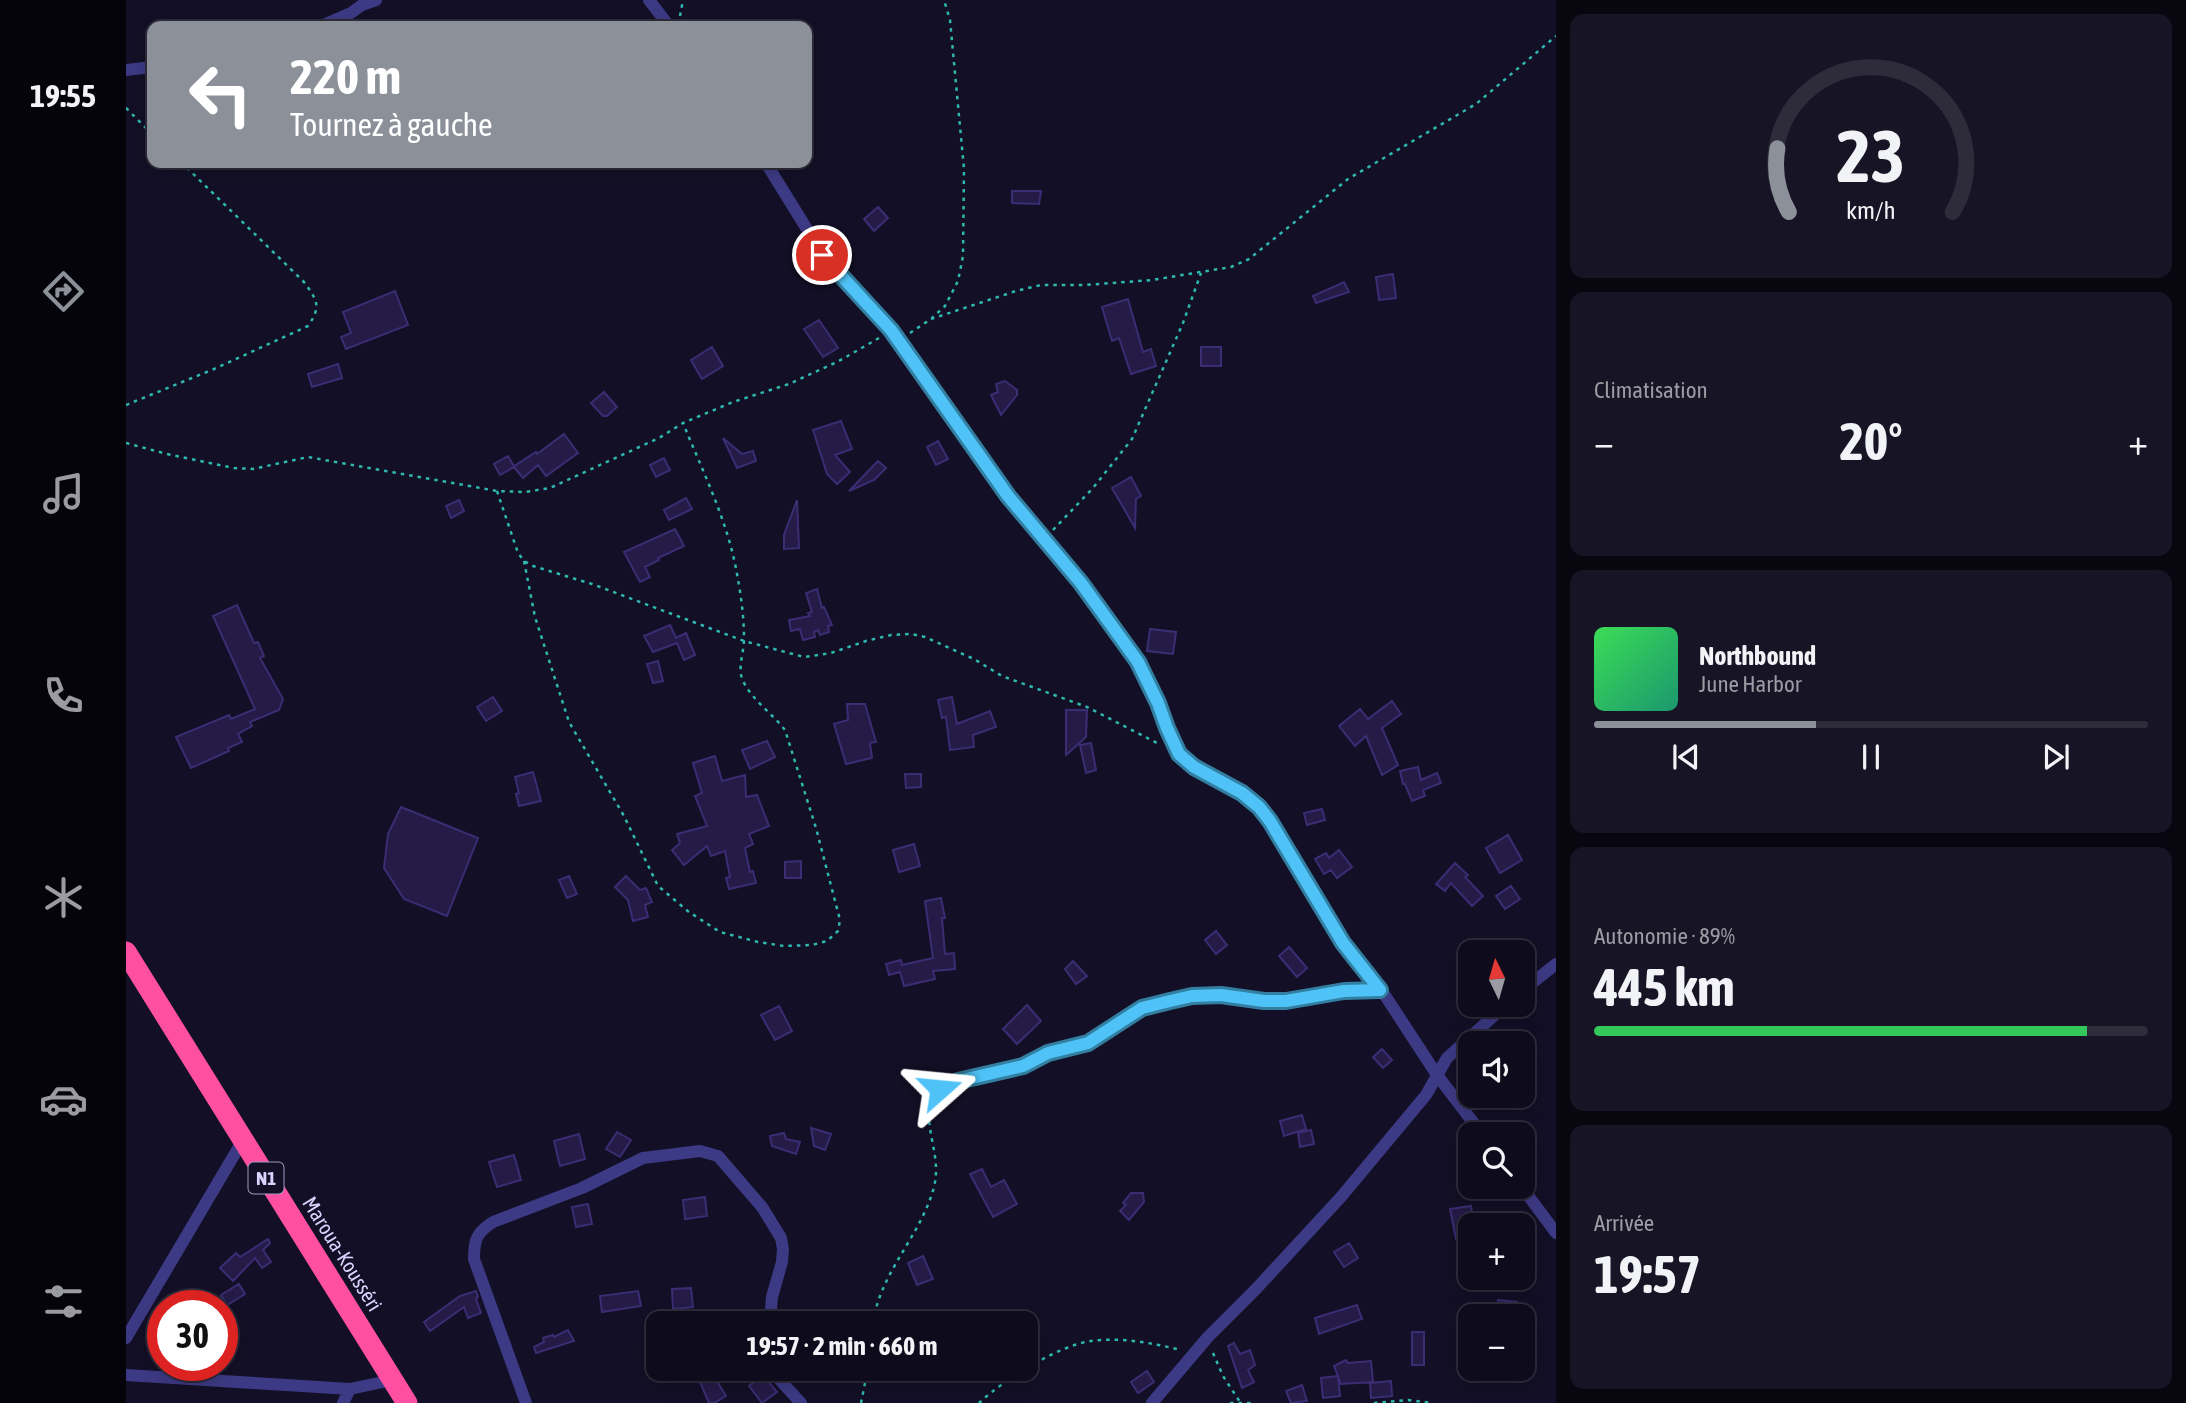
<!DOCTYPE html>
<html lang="fr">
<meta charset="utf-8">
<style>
:root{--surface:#0e0b1c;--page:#171425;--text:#f1f3f6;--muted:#9b9ba3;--line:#2e2b3b;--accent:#8c9099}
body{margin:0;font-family:"Asap Condensed",sans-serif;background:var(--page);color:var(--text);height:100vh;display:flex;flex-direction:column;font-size:26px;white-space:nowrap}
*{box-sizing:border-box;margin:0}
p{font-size:23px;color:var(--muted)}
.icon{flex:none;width:38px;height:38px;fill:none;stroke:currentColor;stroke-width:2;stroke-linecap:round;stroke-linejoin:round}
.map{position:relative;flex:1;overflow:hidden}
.details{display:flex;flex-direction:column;gap:14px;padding:14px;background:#08060f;width:630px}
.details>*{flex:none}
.top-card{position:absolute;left:21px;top:21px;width:665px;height:147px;border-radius:14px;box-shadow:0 4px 18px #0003,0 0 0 2px var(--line);background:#8c9099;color:#fff;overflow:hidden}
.needle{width:46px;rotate:355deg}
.buttons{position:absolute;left:1332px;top:940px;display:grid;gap:14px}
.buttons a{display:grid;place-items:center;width:77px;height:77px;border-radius:14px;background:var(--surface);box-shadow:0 4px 18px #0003,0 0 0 2px var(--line);font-size:35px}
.speed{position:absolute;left:21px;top:1290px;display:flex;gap:14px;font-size:35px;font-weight:700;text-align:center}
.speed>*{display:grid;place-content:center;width:91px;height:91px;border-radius:50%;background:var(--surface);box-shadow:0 4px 18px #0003,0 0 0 2px var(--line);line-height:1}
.speed .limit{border:10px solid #d22;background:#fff;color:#111}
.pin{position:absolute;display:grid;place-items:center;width:60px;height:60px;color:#fff;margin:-30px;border:4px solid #fff;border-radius:50%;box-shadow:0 2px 7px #0007}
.me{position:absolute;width:77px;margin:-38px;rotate:72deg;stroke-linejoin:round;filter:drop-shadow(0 0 5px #0008)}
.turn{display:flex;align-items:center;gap:24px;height:147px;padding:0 28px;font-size:32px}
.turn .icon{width:91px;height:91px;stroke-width:2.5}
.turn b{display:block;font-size:49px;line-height:60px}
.big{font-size:52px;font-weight:700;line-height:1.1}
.details .widget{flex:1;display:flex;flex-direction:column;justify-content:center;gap:10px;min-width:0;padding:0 24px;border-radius:14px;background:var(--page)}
.details .dial{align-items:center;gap:0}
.dial svg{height:182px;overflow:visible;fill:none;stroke:var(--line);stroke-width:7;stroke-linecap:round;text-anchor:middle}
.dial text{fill:var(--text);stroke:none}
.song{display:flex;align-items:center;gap:21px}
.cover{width:84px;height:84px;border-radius:10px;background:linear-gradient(135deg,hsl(130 70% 55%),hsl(160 70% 35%))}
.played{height:7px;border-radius:4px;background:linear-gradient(90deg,var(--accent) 40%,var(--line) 40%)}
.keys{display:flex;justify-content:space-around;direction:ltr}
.heat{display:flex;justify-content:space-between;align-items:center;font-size:38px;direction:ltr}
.charge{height:10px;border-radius:5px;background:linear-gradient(90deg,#34c759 89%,var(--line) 0)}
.trip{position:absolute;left:520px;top:1311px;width:392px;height:70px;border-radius:14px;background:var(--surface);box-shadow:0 4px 18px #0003,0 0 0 2px var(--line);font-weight:700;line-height:70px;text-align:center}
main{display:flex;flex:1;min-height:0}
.dock{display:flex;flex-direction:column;width:126px;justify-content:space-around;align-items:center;background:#06040b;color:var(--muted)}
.dock .icon{width:49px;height:49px}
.dock .selected{color:var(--accent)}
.dock b{font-size:32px;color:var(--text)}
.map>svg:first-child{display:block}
</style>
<main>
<nav class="dock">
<b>19:55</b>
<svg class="icon selected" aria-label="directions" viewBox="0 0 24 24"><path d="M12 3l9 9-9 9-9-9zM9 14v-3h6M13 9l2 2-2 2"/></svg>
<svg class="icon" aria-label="music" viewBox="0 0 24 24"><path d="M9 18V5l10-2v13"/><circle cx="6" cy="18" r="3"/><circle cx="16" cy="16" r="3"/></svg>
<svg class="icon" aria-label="phone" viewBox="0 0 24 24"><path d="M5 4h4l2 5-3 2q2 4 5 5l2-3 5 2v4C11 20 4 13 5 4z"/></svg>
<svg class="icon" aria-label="climate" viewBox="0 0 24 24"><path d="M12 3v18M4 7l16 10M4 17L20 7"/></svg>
<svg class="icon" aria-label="car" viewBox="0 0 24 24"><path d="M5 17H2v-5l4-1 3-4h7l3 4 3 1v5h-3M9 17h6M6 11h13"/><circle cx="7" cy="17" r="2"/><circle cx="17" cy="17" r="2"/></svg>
<svg class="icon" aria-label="filters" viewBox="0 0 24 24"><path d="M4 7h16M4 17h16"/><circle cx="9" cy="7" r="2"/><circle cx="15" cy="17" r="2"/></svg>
</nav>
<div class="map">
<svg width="1430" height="1403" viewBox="0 0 1430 1403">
<rect width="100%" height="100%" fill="#130f26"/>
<!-- building -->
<path fill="#241b47" stroke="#3b2d73" stroke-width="2" d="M886,191h29l-2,13 -27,-1z
M752,207l10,11 -14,13 -10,-12z
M1267,274l3,24 -17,2 -3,-23z
M1218,282l5,10 -33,11 -3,-7z
M269,291l13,34 -62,24 -5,-12 10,-4 -8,-21z
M1002,299l15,53 8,-3 5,17 -25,8 -12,-36 -7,3 -10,-34z
M693,320l19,28 -15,9 -19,-28z
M586,347l11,19 -21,13 -11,-19z
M1075,347h20v19h-20z
M212,364l4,14 -30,9 -4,-13z
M879,381l12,9v5l-16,20 -10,-20 7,-3 -2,-8z
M478,392l13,15 -10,9h-4l-12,-13z
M715,421l11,28 -17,6 15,17 -13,12 -10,-10 -14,-44z
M438,434l14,19 -32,23 -8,-11 -15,13 -9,-11 -14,8 -6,-11 14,-8 6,10 22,-14 1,2z
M597,438l19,16 11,-3 3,10 -19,7z
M812,441l10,18 -12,6 -9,-18z
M538,458l6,12 -14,7 -6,-12z
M752,461l8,7 -12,12 -25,11z
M1005,477l10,19 -5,3 -1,29 -23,-40z
M560,498l6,11 -23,11 -5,-10z
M333,500l5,11 -13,7 -5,-12z
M671,500l2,48 -15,1v-14z
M549,529l9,17 -26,12 1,2 -14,7 5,10 -10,5 -16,-30z
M691,589l5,19 2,-1 8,18 -4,1 1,6 -9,3 -2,-5 -4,2 1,5 -12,3 -3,-11 -9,2 -2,-11 21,-4 -2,-3 4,-1 -6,-19z
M111,605l17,38 4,-1 6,14 -4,2 23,41 -4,11 -29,12 2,4 -14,8 4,8 -14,6 1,3 -38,17 -15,-31 53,-22 2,4 24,-10 -42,-93z
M544,625l6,13 10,-5 9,22 -11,5 -7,-17 -24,9 -9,-16z
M1024,629l26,3 -3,22 -26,-3z
M532,661l5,20 -10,2 -6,-19z
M367,697l9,14 -16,10 -9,-14z
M826,697l5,27 33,-13 6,16 -23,8 1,12 -24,3 -4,-33 -4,1 -4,-18z
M1266,701l9,13 -19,14 16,37 -16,10 -16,-39 -11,10 -16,-20 21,-17 8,10z
M721,704h18l11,38 -6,1 2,15 -26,6 -12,-40 14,-4z
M940,710h21l-1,27 -20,18z
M641,741l8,16 -25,12 -8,-19z
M965,743l5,27 -10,3 -6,-28z
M589,756l7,25 23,-6 1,22 11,-2 12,31 -20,8 4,10 -8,4 5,24 3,-1 3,12 -27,6 -3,-11 4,-1 -5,-26 -14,5 -4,-10 -23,19 -12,-15 8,-7 -3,-9 30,-8 -12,-30 7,-3 -9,-30z
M1292,767l3,13 16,-7 4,10 -18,7 2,6 -13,5 -7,-17h-2l-3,-13z
M407,772l8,29 -22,5 -3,-12 3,-1 -4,-16z
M779,774h16v13l-15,1z
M275,807l77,31 -31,78 -43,-17 -20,-31 4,-34z
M1196,809l3,11 -18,5 -3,-12z
M1382,835l14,25 -22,13 -14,-25z
M788,844l6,22 -21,6 -6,-22z
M1213,850l13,17 -15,11 -6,-8 -7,4 -9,-15 11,-6 3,5z
M675,861v17h-16v-16z
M1329,863l13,12 -3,2 18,19 -11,10 -21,-23 -6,8 -9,-7z
M443,876l8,18 -10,4 -8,-18z
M500,876l14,14 6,-2 6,14 -7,3 3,12 -15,4 -5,-21 -13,-13z
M1385,886l9,13 -15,10 -9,-13z
M815,898l4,20h-3l3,36 9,-1 1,16 -22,2 2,8 -31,7 -4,-14 -11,3 -3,-11 15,-4 1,5 31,-7 -8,-57z
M1090,931l11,14 -11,9 -11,-14z
M1163,947l18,21 -10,9 -18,-21z
M947,961l14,15 -11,8 -11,-15z
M901,1005l14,16 -24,23 -14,-15z
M653,1006l13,25 -17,9 -14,-25z
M1256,1049l10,11 -9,8 -10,-11z
M1176,1115l4,14 -22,7 -4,-15z
M685,1128l20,6 -6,16 -11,-4z
M1185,1130l3,14 -14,3 -2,-14z
M491,1132l14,8 -11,17 -14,-8z
M658,1133l2,6 14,3 -4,12 -24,-8 -2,-10z
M453,1134l6,25 -25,7 -6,-25z
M388,1155l7,25 -24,7 -8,-25z
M856,1169l9,18 13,-7 13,24 -24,13 -23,-43z
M1005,1193h12l1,9 -15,18 -9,-9 6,-6 -3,-2z
M579,1197l2,19 -22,3 -2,-19z
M462,1204l4,20 -16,3 -4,-20z
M1345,1206l3,19h-4v12l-14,2 -6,-30z
M142,1239l2,4 -7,7 8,12 -9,6 -7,-10 -22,23 -13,-13 16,-15 4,4z
M1223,1243l9,15 -14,9 -10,-15z
M797,1256l10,23 -16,6 -9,-22z
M113,1284l6,10 -18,11 -6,-10z
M565,1288l2,19 -20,2 -1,-20z
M350,1291l2,6 -2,2 5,14 -13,5 -4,-11 -34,24 -6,-9 36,-26z
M512,1291l3,15 -39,6 -2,-16z
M1372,1300l19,2 -2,14h-19z
M1231,1305l5,14 -43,15 -4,-16z
M442,1330l6,11 -38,12 -2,-6 10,-5 -1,-4 10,-3 1,2z
M1286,1332h12v33h-12z
M1108,1343l6,11 10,-4 5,15 -7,5 6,12 -12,6 -14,-42z
M1220,1360l2,3 23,-2 2,21 -32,2 -7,-18z
M568,1368h15l17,28 -12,7h-5z
M1021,1371l7,11 -16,11 -7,-11z
M637,1375l14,17 -15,11 -13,-17z
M1212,1376l2,20 -17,2 -2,-20z
M1265,1381l1,15 -21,2 -1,-15z
M1176,1385l5,16 -16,2 -5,-12z"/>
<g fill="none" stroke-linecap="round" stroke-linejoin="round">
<!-- path -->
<path stroke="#2fb8b0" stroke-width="2.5" stroke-dasharray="3.5 5" stroke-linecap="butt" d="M554,16l3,-16
M478,26l45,-4
M0,108l26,26
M805,319l85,-28 25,-6h44l67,-5 79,-13 18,-8 99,-80 128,-75 80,-68
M784,333l21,-14 14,-13 13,-25 5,-25 1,-87 -14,-149 -6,-20
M0,405l88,-36 94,-43c14,-20 9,-26 -4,-44l-122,-119
M0,443l41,11 67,14 19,1 55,-12 189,34 28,1 25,-4 109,-50 24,-15 50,-21 56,-18 50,-23 40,-23
M371,491l21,62 6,8 9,5 59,18 152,57 60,16 27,-4 35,-12 25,-6 20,-1 14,3 49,22 28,17 85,31 74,38
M927,530l40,-42 39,-49 51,-116 18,-50
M398,561l11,56 34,105 55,94 34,70 31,26 31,20 38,10 26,4 28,-1 15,-4 11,-10 2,-11 -24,-92 -31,-98c-13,-17 -32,-29 -42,-49 -6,-13 1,-28 1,-42 0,-22 -3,-44 -7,-65 -9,-52 -34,-102 -54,-151
M747,1323c7,-51 48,-87 61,-136 8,-32 -11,-57 -3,-90
M1087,1353l10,23 17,26
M735,1403l7,-35
M853,1403c23,-22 80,-58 112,-62 30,-4 61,2 90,9
M1104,1403h24
M1248,1403l34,-3 25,3"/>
<!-- street -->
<path stroke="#3d3a85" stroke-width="12" d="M523,0l20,26
M195,26l30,-13 11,-8 14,-5
M0,70l26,-3
M640,163l57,92 68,75 117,166 73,87 57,79 11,20 30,72 15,13 48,26 17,14 11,14 73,122 43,54 51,78 45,59
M1396,991l34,-27
M814,1089l18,-8 65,-14 25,-14 40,-10 54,-35 27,-7 23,-5 29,-1 42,6h23l58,-10 22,-2 14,1
M1395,1186l35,47
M0,1338l117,-198
M648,1368l5,11 22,24
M0,1375l224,14
M217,1403l7,-14 42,-9
M400,1403l-52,-144c0,-19 2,-26 19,-37l89,-34 61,-30 57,-7 18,5 44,51 19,31 2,11 -1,13 -10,35 -2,26
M1026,1403l56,-66 48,-48 85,-92 85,-102 21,-37 60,-54"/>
<!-- highway -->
<path stroke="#ff4fa3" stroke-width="21" d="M0,952l281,451"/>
</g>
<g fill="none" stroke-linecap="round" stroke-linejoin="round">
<!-- route casing -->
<g stroke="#337fa1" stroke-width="18">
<path id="route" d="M696,255l69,75 117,166 73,87 57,79 20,41 9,25 12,26 15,13 48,26 17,14 11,14 73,122 37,47 -36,1 -58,10h-22l-43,-6 -29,1 -22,5 -28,7 -54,35 -40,10 -25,13 -65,15 -18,8"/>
</g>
<!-- route -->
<use href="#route" stroke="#4fc3f7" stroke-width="12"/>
</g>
<g text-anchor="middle" stroke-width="7" stroke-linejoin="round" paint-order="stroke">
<!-- shield labels -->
<rect fill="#130f26" stroke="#9e99be" stroke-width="2" x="122.5" y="1162.5" width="35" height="31" rx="5"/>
<g font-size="19" font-weight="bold" fill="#d9d4ff">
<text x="140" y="1185">N1</text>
</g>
<!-- street labels -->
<g font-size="21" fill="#d9d4ff" stroke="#130f26">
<text transform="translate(216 1254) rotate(58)" y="7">Maroua-Kousséri</text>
</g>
</g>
</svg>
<div class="buttons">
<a><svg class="needle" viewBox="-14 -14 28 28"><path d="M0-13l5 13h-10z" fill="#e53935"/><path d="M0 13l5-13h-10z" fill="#9b9ba3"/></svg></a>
<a><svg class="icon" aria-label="sound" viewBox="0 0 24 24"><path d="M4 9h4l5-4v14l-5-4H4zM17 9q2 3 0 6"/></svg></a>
<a><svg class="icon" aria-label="search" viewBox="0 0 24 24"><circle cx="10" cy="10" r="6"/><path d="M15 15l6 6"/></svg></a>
<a>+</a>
<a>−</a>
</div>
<div class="speed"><div class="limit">30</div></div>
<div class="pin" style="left:696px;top:255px;background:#d93025"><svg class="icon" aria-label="arrive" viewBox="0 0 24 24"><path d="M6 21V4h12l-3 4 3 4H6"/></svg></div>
<svg class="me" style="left:814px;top:1089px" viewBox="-20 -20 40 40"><path d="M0-17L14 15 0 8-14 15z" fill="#4fc3f7" stroke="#fff" stroke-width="4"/></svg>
<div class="trip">19:57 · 2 min · 660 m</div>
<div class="top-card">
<div class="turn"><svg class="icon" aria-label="left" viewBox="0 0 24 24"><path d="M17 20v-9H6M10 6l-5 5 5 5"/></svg><div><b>220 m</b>Tournez à gauche</div></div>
</div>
</div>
<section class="details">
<div class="widget dial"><svg viewBox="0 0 100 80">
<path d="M14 69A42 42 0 1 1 86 69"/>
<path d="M14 69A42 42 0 0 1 9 41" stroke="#8c9099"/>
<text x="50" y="56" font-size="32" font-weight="700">23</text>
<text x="50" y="72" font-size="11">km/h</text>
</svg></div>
<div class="widget"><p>Climatisation</p>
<div class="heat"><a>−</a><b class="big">20°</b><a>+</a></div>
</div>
<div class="widget">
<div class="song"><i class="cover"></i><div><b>Northbound</b><p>June Harbor</p></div></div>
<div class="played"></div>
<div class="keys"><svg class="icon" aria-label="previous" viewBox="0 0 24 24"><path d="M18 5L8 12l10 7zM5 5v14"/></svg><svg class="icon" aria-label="pause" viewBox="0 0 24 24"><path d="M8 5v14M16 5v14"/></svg><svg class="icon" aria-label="next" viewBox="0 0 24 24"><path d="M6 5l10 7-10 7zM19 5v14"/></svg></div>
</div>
<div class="widget"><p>Autonomie · 89%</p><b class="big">445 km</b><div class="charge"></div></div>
<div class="widget"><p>Arrivée</p><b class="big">19:57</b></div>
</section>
</main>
